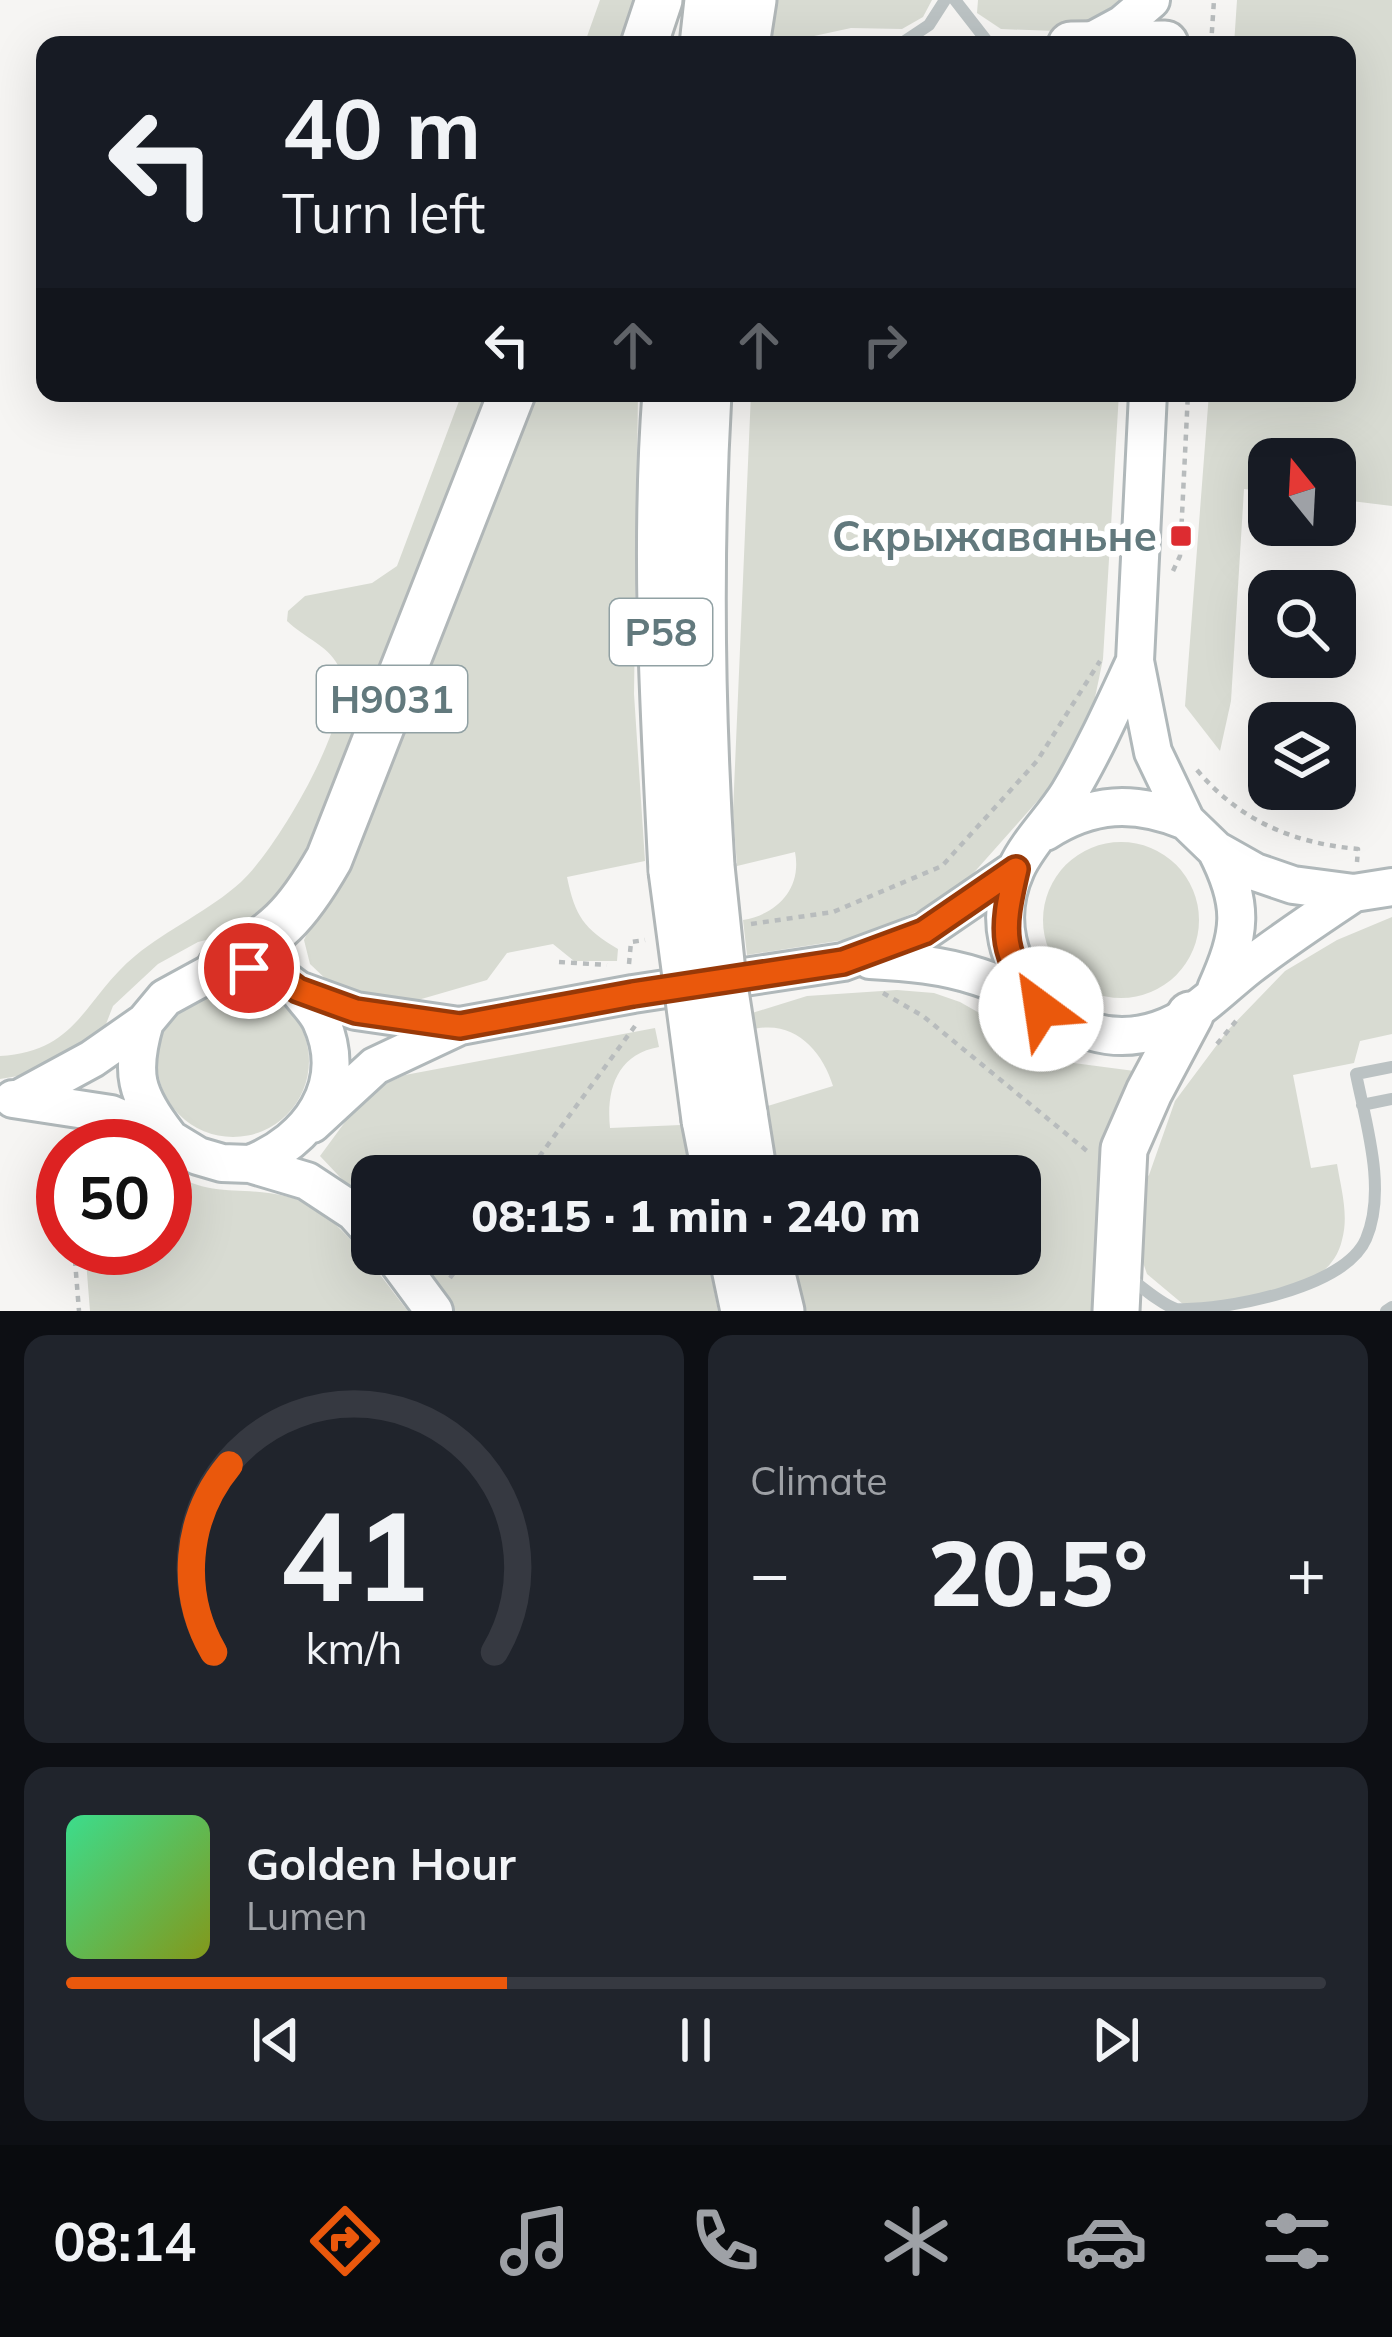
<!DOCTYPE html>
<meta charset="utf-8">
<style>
:root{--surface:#171b24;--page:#20242c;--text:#f1f3f6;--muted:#9ea1a6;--line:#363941;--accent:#ea580c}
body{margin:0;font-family:Mulish,sans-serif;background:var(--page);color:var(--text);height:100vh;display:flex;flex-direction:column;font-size:45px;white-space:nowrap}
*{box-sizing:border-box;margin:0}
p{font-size:39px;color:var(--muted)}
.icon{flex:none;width:66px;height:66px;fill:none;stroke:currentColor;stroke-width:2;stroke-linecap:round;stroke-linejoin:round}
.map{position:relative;height:1311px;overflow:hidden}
.details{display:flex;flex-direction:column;gap:24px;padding:24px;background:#0d0f14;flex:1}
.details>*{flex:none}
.banner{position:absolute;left:36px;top:36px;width:1320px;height:366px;border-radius:24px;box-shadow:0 12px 48px #0002;background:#171b24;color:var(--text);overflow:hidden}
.needle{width:78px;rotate:342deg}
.fabs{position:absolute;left:1248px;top:438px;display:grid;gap:24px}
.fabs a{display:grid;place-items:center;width:108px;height:108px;border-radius:24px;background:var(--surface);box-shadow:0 12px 48px #0002;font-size:60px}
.speed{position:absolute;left:36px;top:1119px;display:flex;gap:24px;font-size:60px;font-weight:700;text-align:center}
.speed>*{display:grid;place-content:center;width:156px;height:156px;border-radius:50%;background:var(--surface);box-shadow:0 12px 48px #0002;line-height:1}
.speed .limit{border:18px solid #d22;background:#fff;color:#111}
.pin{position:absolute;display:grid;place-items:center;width:102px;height:102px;color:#fff;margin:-51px;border:6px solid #fff;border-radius:50%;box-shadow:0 3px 12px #0007}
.me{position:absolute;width:132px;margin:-66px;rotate:329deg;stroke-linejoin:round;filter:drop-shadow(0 0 9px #0008)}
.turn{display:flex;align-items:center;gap:42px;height:252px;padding:0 48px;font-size:54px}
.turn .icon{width:156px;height:156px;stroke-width:2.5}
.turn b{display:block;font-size:84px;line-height:102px}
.lanes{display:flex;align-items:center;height:114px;padding:0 48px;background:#0003;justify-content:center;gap:60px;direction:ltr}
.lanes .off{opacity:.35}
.big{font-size:90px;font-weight:800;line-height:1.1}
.details .widget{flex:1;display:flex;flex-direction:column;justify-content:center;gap:18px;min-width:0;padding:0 42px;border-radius:24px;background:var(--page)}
.details .dial{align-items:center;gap:0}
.dial svg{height:312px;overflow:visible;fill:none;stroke:var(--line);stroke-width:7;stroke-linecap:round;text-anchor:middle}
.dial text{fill:var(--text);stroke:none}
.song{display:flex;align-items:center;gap:36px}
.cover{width:144px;height:144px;border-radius:18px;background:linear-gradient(135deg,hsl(150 70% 55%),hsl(70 70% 35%))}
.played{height:12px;border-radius:6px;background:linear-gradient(90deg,var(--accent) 35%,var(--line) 35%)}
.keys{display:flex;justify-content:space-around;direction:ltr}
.heat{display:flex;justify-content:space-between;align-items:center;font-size:66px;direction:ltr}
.details .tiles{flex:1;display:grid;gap:24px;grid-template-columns:1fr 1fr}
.widget:last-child{grid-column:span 2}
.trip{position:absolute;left:351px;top:1155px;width:690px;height:120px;border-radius:24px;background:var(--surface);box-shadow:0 12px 48px #0002;font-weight:800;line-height:120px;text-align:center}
.dock{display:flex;height:192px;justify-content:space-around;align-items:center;background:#090b0e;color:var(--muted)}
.dock .icon{width:84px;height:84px}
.dock .selected{color:var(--accent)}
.dock b{font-size:54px;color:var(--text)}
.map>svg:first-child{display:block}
</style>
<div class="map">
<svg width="1392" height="1311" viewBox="0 0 1392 1311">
<rect width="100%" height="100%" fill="#f6f5f3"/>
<!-- green -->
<path fill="#d8dbd2" d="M600,0h36l-14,45h-38z
M771,0h161l-9,17 -21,12 -51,-1 -60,13 -27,1z
M978,0h145l-9,12 -32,20 -81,-3 -24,-16z
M1237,0h155v506l-57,-7v-40h-66v33l-25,-3 -13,212 -11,50 -35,-45 24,-313h138v-348h-113z
M462,393h33l-176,441 -34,68 -27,25 -60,15 -40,22 -45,42 -12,31 -65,36 -36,6v-23c78,-4 85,-59 135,-100 34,-28 74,-45 106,-74 35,-32 115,-165 99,-212 -8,-23 -36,-32 -53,-49l1,-10 17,-15 67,-13 25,-17z
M528,393h110l-4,301 11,167 -78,16c8,39 17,52 51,72l-1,12h-43l-21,-17 -46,9 -20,27 -69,20h-45l-43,-17 -20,-19 -6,-24 39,-81z
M751,393h368l-16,266 -16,77 -38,52 -95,107 -97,43 -110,17 -4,-35c35,-6 59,-32 52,-68l-58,14 -4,-54z
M1043 920a78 78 0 1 1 156 0a78 78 0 1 1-156 0Z
M1392,917v117l-32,7 -6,22 -61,12 18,93 26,-4c4,24 12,51 5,76 -14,61 -110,60 -158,65l-37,-31 -18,-52 7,-33 13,-14 26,-74 53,-71 57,-59 52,-31z
M157 1061a76 76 0 1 1 152 0a76 76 0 1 1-152 0Z
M897,990l37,3 26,9 106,60 76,10 -46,239h-293l-13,-57h230v-78h-248l-11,-68 72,-22c-11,-37 -41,-68 -82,-56l-2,-16 58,-18z
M655,1028l4,19c-42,7 -53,43 -49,81l71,-3 10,51h-319v35l-52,-55 47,-64 38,-17z
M165,1169c49,32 74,15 124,28 48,12 89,77 119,114h-318l-5,-63h80z
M407,1254h300l11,57h-270z"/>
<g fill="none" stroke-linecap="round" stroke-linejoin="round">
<!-- secondary casing -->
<g stroke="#b0b8ba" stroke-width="42">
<path id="secondary" d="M1086,44l37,-20 28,-24
M1148,393l-13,268 18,91 33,69 30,29 39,22 38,13 61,8 38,-6
M1045,832c47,-30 89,-32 141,-11
M1216,850c29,56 25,83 0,139
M870,960c37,2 73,5 109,17 64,20 104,78 179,53 35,-11 62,-41 90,-63 35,-27 70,-50 106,-74
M1039,1006c-30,-43 -46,-86 -23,-137 13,-28 37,-50 53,-76 25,-42 45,-87 66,-132
M145,1022c-15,51 -10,72 23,114
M22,1097l70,-38 53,-37 20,-24 55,-30 29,-1 30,9 19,14 58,21 103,15
M13,1099l98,15 59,25 28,17 24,7 28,1 57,17 47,31 18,20
M312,1124l63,-58 85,-40 173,-32 210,-32 81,-30 92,-63
M250,1164c59,-23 100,-79 71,-143 -5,-11 -16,-21 -23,-31
M392,1254l42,57"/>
</g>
<!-- highway casing -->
<g stroke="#b1b7b8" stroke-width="51">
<path id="highway" d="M644,45l15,-45
M703,45l5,-45
M746,45l7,-45
M1071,45l94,-1
M666,393c-12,159 -2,319 6,478
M708,393c-9,158 -7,316 3,473
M220,968c58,-37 74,-48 109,-109l183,-466
M744,1113l10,63
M705,1120l11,56
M732,1254l12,57
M767,1254l14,57
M1116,1311l8,-162 25,-57 41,-77"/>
</g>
<!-- path -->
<path stroke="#b8bcbd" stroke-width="4.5" stroke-dasharray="6 6" stroke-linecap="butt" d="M1211,45l3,-45
M1173,571l7,-15 8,-163
M1197,770c43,51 96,73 161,79l-1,13
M751,924l82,-12 109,-46 95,-105 63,-100
M559,962l48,3
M629,964l2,-22 14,-2
M883,993l40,23 164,135
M1217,1044l19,-23
M525,1176l110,-150
M74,1248l5,63
M450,1278l18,-24"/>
<!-- lane -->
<path stroke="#bbc2c3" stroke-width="12" d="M955,0l35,45
M899,45l30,-20 16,-25
M1362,1105l30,-6
M1130,1278c13,10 31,26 46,31 49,2 169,-21 190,-70 21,-49 0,-115 -10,-165l36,-7
M1386,1311l6,-4"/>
<!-- secondary -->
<use href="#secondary" stroke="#fff" stroke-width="36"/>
<!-- highway -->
<use href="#highway" stroke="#fff" stroke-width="45"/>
<!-- highway-bridge casing -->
<g stroke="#b1b7b8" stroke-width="51" stroke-linecap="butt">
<path id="highway-bridge" d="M711,866l11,106 22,141
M672,871l33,249"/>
</g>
<!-- highway-bridge -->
<use href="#highway-bridge" stroke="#fff" stroke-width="45"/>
</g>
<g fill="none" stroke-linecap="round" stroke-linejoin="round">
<!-- route casing -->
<g stroke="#983908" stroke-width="30">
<path id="route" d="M249,968l30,8 19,14 58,21 104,15 173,-32 210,-32 81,-30 92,-63c-16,68 -15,82 25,140"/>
</g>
<!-- route -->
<use href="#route" stroke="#ea580c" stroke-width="21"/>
</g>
<!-- markers -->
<rect fill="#dd2c31" stroke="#fff" stroke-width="4.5" x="1169" y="524" width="24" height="24" rx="6"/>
<g text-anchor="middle" stroke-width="12" stroke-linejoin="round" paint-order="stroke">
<!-- shield labels -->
<g fill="#fff" stroke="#91a1a4" stroke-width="3">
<rect x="610" y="599" width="102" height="66" rx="9"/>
<rect x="317" y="666" width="150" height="66" rx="9"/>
</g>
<g font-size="39" font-weight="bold" fill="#62797d">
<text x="661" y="646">Р58</text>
<text x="392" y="713">Н9031</text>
</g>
<!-- poi labels -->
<g font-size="42" font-weight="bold" fill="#62797d" stroke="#fff" text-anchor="end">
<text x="1157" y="551">Скрыжаваньне</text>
</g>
</g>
</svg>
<div class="fabs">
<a><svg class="needle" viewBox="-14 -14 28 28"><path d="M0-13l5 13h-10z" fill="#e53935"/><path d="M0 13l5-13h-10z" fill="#9ea1a6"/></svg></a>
<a><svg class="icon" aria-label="search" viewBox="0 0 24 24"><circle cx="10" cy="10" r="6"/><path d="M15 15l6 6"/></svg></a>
<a><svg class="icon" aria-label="layers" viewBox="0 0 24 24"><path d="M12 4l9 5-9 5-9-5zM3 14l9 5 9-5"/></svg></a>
</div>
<div class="speed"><div class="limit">50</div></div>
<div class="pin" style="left:249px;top:968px;background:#d93025"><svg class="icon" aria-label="arrive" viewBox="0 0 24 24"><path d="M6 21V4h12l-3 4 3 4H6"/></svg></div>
<svg class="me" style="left:1041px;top:1009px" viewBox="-20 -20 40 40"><circle r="19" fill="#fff"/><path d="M0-13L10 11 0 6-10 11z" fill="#ea580c"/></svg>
<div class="trip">08:15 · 1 min · 240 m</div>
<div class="banner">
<div class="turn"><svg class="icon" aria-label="left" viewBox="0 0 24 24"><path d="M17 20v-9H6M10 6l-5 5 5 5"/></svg><div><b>40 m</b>Turn left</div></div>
<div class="lanes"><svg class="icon" aria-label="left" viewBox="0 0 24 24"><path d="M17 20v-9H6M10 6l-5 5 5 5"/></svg><svg class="icon off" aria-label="ahead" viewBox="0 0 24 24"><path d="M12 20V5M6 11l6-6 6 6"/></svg><svg class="icon off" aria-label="ahead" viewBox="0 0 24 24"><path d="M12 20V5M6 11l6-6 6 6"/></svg><svg class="icon off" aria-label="right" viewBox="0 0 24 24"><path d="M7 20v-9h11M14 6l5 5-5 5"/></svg></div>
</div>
</div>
<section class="details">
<div class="tiles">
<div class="widget dial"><svg viewBox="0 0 100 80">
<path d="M14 69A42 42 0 1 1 86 69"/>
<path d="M14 69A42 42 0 0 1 18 21" stroke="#ea580c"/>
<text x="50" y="56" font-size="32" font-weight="700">41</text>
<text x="50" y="72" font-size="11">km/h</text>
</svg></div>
<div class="widget"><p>Climate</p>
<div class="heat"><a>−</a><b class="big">20.5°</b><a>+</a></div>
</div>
<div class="widget">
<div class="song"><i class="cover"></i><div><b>Golden Hour</b><p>Lumen</p></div></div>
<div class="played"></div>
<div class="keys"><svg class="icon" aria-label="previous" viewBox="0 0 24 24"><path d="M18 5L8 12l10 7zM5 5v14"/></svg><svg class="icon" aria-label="pause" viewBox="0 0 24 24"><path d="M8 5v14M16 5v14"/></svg><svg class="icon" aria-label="next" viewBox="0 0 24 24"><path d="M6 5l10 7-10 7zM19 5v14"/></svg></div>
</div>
</div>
</section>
<nav class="dock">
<b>08:14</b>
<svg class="icon selected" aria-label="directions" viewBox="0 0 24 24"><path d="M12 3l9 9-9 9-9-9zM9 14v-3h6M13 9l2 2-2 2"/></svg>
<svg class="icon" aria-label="music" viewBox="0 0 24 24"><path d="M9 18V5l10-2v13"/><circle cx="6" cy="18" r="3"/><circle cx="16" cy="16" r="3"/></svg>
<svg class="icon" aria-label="phone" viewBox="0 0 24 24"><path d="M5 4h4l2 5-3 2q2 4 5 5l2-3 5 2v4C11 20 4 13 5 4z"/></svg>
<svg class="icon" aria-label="climate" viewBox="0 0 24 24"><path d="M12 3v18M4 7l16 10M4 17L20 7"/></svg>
<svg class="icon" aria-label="car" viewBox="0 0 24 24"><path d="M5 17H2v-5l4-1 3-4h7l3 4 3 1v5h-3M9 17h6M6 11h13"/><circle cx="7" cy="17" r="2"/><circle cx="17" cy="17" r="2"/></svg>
<svg class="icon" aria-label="filters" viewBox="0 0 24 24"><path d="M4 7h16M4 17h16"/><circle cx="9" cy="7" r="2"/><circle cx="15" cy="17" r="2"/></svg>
</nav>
